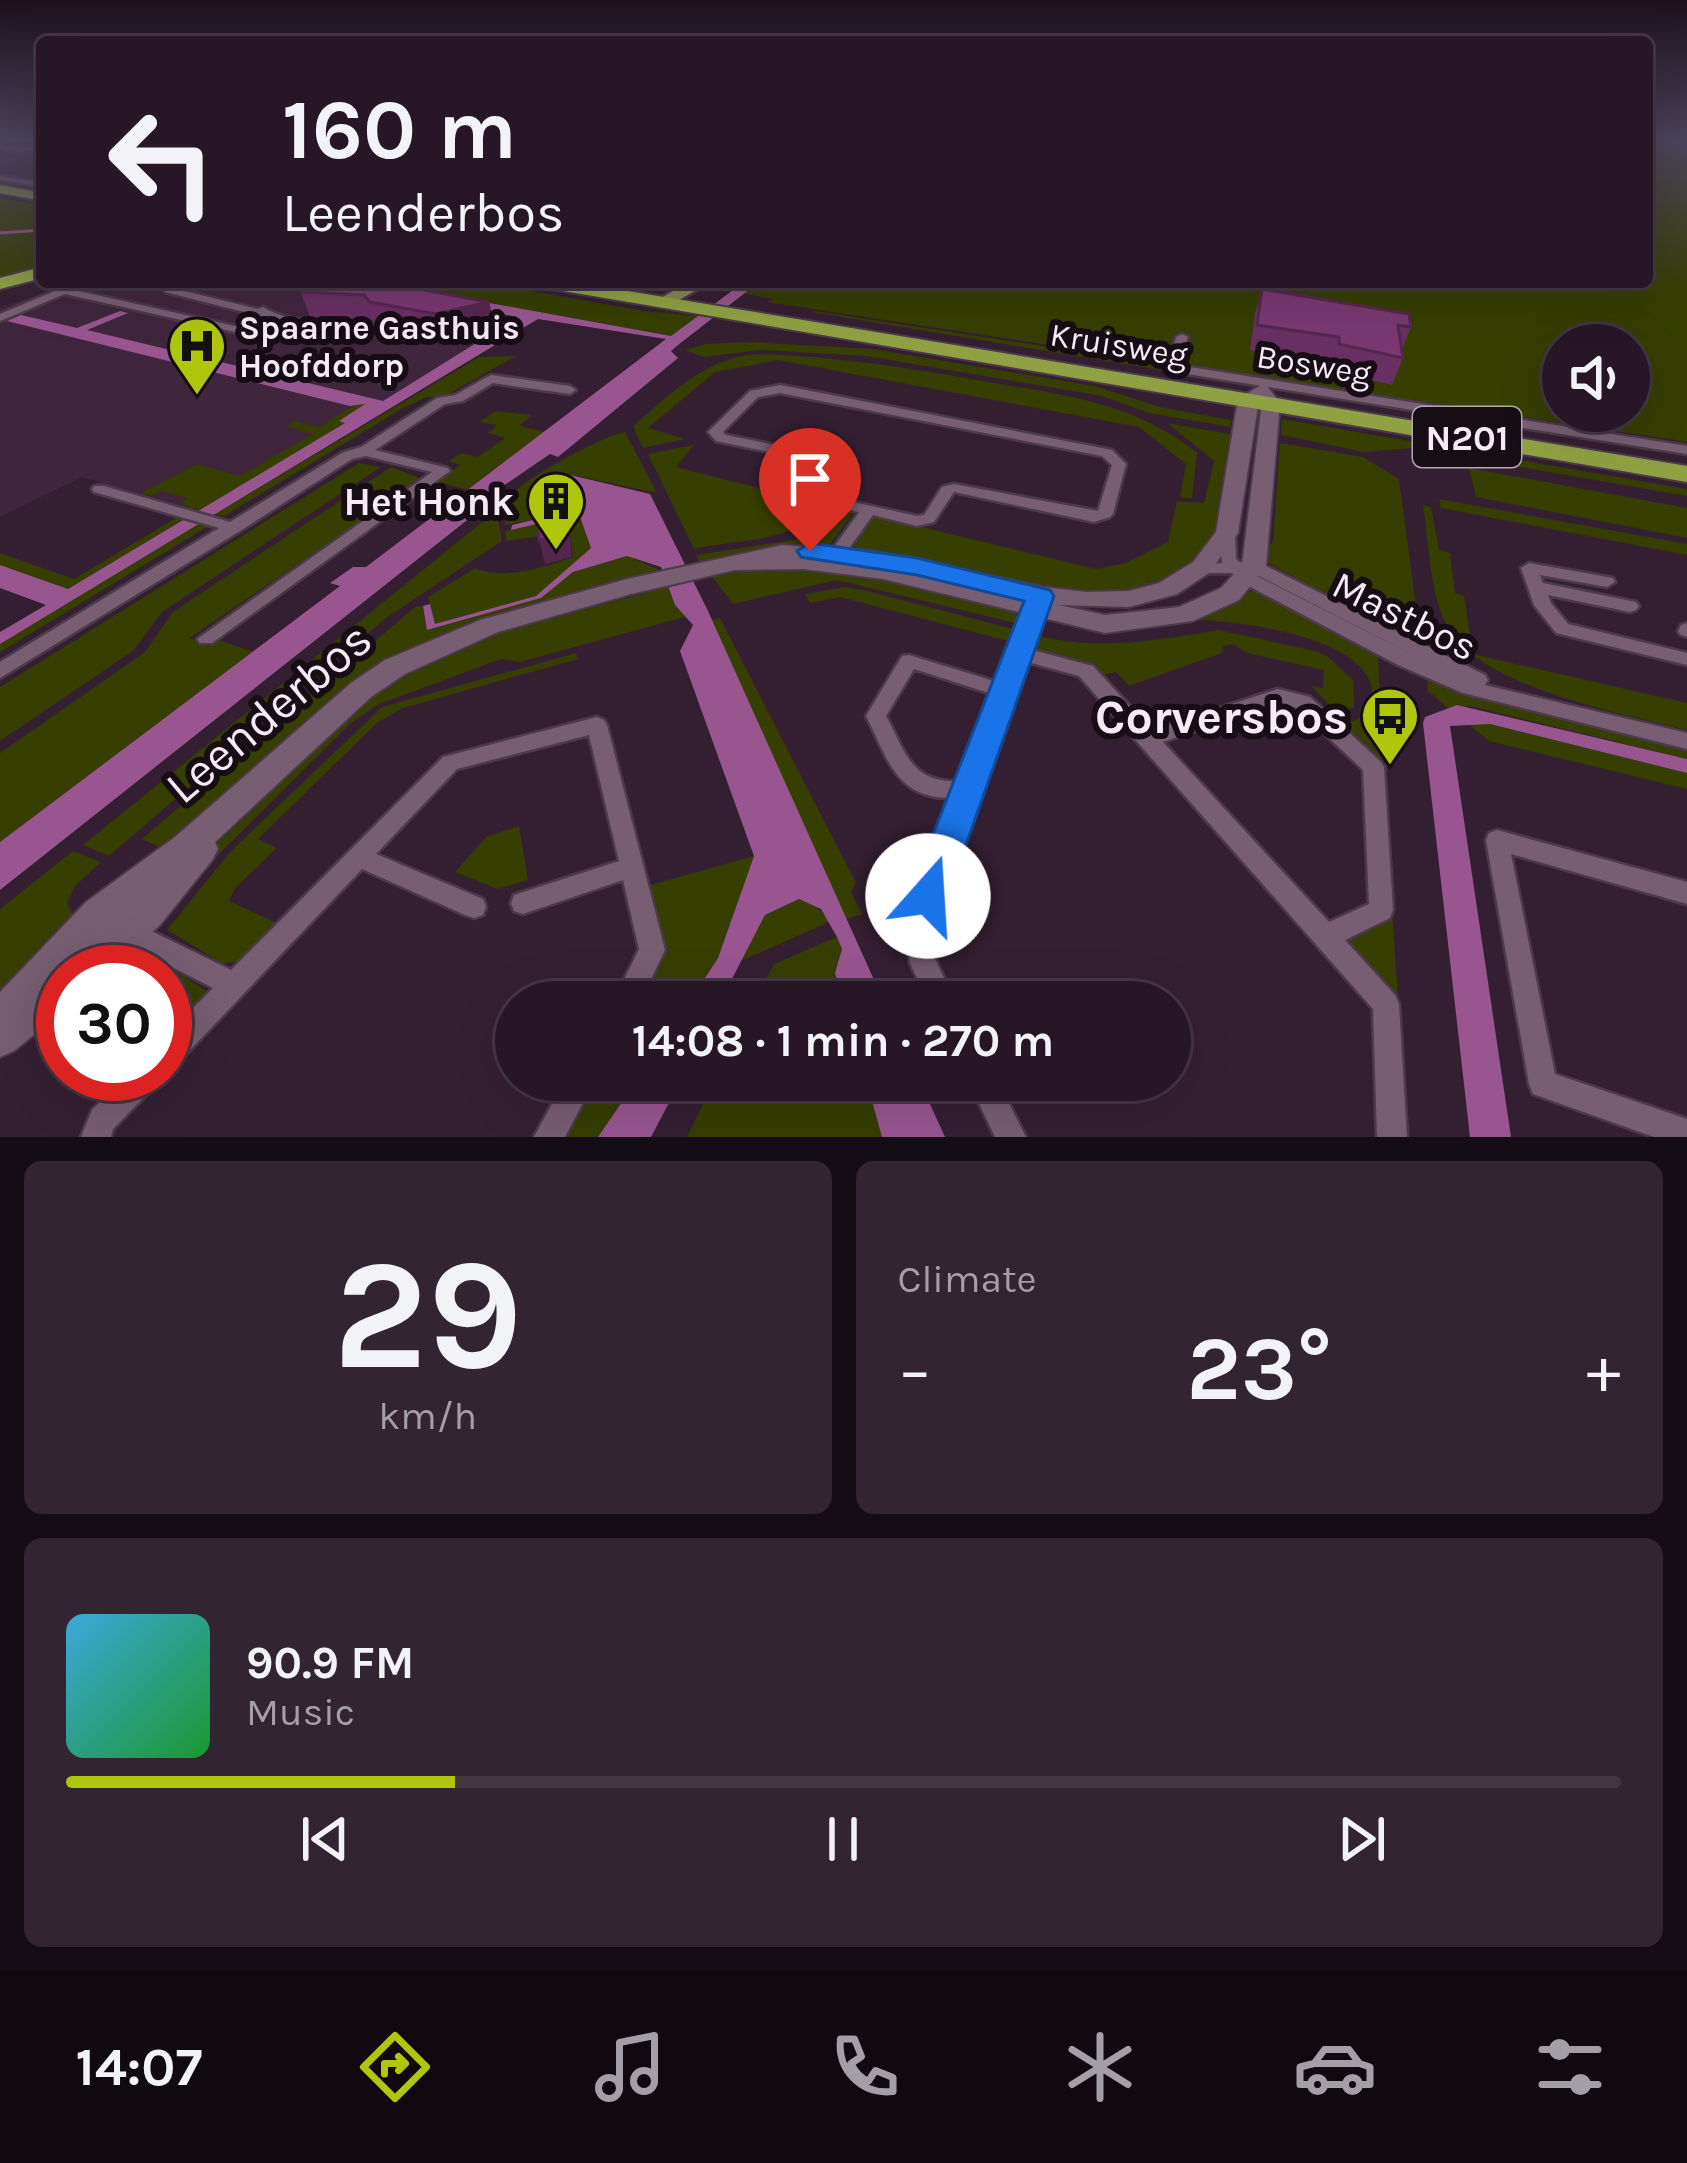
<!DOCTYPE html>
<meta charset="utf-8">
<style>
:root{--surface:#271726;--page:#332432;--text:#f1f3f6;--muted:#a49fa7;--line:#433643;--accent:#aec60b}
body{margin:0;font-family:Karla,sans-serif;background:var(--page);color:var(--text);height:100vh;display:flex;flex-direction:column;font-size:45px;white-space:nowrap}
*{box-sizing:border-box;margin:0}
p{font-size:39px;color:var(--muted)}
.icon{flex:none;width:66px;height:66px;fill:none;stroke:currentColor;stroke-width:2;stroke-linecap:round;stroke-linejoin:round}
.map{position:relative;height:1137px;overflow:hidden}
.details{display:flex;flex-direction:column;gap:24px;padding:24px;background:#150d15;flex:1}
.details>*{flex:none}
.guide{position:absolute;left:36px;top:36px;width:1617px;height:252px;border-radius:12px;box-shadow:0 12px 48px #0002,0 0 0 3px var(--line);background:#271726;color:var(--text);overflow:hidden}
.buttons{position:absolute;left:1542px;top:324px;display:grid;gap:24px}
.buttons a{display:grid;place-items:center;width:108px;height:108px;border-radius:50%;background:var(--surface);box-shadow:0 12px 48px #0002,0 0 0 3px var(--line);font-size:60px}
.speed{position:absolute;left:36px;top:945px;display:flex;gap:24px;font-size:60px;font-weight:700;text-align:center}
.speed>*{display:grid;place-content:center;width:156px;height:156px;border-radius:50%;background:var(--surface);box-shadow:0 12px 48px #0002,0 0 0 3px var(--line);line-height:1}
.speed .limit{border:18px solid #d22;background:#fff;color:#111}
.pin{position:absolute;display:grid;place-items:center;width:102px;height:102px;color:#fff;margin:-123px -51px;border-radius:50% 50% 50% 0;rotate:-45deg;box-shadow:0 0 12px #0007}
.pin .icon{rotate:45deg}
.me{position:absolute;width:132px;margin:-66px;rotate:19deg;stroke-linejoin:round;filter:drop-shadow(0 0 9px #0008)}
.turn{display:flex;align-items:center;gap:42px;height:252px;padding:0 48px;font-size:54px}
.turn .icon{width:156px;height:156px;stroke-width:2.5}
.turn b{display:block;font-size:84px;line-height:102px}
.big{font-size:90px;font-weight:700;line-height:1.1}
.details .card{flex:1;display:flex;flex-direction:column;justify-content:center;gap:18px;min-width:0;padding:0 42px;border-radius:18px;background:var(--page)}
.details .dial{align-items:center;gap:0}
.dial b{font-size:156px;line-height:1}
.song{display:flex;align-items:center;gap:36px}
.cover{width:144px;height:144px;border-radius:18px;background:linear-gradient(135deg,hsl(200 70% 55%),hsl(130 70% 35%))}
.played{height:12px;border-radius:6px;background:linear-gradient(90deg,var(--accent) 25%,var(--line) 25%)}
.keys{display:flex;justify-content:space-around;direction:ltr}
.heat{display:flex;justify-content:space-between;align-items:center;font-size:66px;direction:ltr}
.details .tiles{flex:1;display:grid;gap:24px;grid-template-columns:1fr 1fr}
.card:last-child{grid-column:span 2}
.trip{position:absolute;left:495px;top:981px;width:696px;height:120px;border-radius:60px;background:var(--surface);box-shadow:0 12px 48px #0002,0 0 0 3px var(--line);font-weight:700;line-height:120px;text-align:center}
.dock{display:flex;height:192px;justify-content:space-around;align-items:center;background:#10090f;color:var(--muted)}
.dock .icon{width:84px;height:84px}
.dock .current{color:var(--accent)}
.dock b{font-size:54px;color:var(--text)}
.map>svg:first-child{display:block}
</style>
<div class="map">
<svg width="1687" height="1137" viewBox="0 0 1687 1137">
<rect width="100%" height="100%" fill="#341f32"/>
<!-- built -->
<path fill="#40263d" d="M81,282h257l187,34 -318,196 -125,-35 -82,40v-210z"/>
<!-- green -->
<path fill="#363e00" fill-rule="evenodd" d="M1647,140h40v302l-920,-140 7,-3 -34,-6 15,-11h892zM1563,345h66v66h-66z
M0,198l42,7v60l-42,12z
M375,282h106l163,29 57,5 -29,20z
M815,311l357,55 13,8 -373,-62z
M751,342l122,7 222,37 65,21 71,13 -1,7 -81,-14 -47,-17 -236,-40 -105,-6 -57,7 -19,-7 21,-6z
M754,354c78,2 152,13 228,27 77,13 153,21 215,72l-5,46 -12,-2 6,-33 -47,-37 -361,-67 -63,12 -67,56 37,11 -42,9 -10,-22c38,-32 70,-66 121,-72z
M516,356l-75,42 -14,-1 -24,11 -179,108 -9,-2 264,-157z
M359,402l7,2 -24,17 5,1 -147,88 -20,-6 8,-6 -27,-7 -10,5 -11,-3 57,-29 43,12 73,-42 -27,-8 9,-5 24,6z
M496,411l36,4 -12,11 24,6 -77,58 -31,-9 24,-16 -11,-4 12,-8 17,4 27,-19 -17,-5 9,-8 -18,-3z
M1282,419l405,70v7l-276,-48 -47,4 -83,-17z
M1167,423l68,12 -26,118c-18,11 -37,27 -57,33 -59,20 -235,-17 -297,-38l-1,-7 18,-26 224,54 30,-6 42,-21 9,-41 27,2 10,-42z
M625,432l32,61 -90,-19 5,16 -35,29 -32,6c1,-13 3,-26 12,-35 15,-15 87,-55 108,-58z
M1280,443l83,14 36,22 17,127 19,33 -16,6 -149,-81 -6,-8 9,-15z
M694,445l-18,22 122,31 -6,9 26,4c-27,32 -84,28 -124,38l-46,-95z
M359,463l22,4 -219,145 -29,39 -133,90v-54z
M391,467l31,12 -232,159 18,9 11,-7 34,12 -253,190v-89l145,-101 28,-40z
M1469,468l218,40v30l-211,-41z
M1439,499l248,45v11l-246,-47z
M1423,505l8,2 8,43 11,3 5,40 9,3 9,58 214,49v27c-63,-16 -211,-43 -241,-106 -17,-35 -17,-81 -23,-119z
M502,506l-4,14 4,21 -116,77 -277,238 -26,-11z
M837,507l18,4 -28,37 -126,18 -5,-11 110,-17z
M579,514l12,34 -54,48 -103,29 -6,-28 47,-29c30,13 69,-1 98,-11l-3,-25 -64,9 -1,-10z
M176,518l8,2 -116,69 -68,-24v-12l74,26z
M198,524l9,3 -207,125v-9z
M628,556l36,16 -269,89 -222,192 -31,-14 273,-232 8,-1 5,24 113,-32 32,-26z
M756,567l81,1 177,43 6,9 -1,4 -182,-44 -104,24 -23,-30z
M668,587l7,18 13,11 -168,46 -19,-3 -124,46 -27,19 -139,138h-14l183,-174 115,-55z
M845,587l18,3 154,40 -5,12 -172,-45 -30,6 -5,-9z
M1251,591l19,2 108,56 4,120 -46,-41 34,-14c1,-8 3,-21 1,-29 -13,-49 -135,-65 -178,-65z
M720,618l136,265 -5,9 11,22 -16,5 -134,-299z
M1219,630l96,21 12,5 26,24 1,27 -15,7 -28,-28 12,2 1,-18 -77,-17 -14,-9 -10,2 -1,7 -93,33 -13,-14 -18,4 -63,-24 5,-16c60,15 119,4 179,-6z
M576,653l2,6 -175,49 -26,15 -119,116 19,9 -42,40 -6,13 52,24 -35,35 -23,4 -56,-34 63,-78 152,-145z
M1426,674l261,74v11l-217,-53 -22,2 -20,-17z
M1468,724h22l197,49v16l-198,-48z
M519,826l9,54 -31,9 -42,-17 31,-35z
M73,851l28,11 -26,24 -8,17 7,13 -74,95v-102z
M754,856l-36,102 -29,44h-54l23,-41 -15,-74z
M799,899l12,3 20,19 -90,40 24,-46z
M1392,912l7,98 -64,-71z
M837,937l5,12 -7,24 8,29h-89l20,-38z
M144,951l63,40 -1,7 -41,43v-69h-44z
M591,1080h46l-39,57h-40z
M715,1080h151l16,57h-195z"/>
<!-- water -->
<path fill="#985590" d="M327,282h48l296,54 73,-54h15l-81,63 -7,6 7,7 -120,99 -8,-3 -57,39 2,5 -495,392v-48l340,-256 -10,-3 23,-16h13l300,-228 -128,-20 -538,325v-12l46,-27 -46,-17v-23l68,24 277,-166 -6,-2 26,-17 -15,2 -343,-85 14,-6 56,13 43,-17 8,2 -41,17 296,71 135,-84z
M566,474l84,20 58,117 176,391h-41l-8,-29 7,-24 -5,-12 -16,-28 -22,-10 -34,16 -45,87h-31l29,-44 36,-102 -74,-205 13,-26 -18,-20 -14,-38 -34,-11 -54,16 -32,26 -114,32 -4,-24 7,-2 5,20 101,-28 55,-48 -12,-34 -68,16 1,-5 25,-6 34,-29z
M1457,705l230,54v14l-197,-49 -40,2 61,411h-41l-47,-414 2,-6z
M637,1080h44l-30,57h-53z
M866,1080h53l26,57h-63z"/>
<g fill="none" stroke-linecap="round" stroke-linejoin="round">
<!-- stream -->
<path stroke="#985590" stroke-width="3" d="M0,233l42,-3"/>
<!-- street casing -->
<g stroke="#4b3a49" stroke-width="5">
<path id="street" d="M0,144l16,4 26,-3v4l-26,3 -16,-4z
M0,176l42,7v4l-42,-7z
M76,282h13l-15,8 161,36 26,-7 -1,-3 -95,-24 -5,-6 3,-4h11l-3,4 1,2 86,21 5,-2c20,13 56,16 81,17 12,0 21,-2 30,1 -30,13 -70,1 -102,-6l-1,4 -36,9 -170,-38 -65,27v-7z
M1182,334l6,3 -7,26 9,4 497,79v8l-500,-80 -18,-10 7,-27z
M491,375l79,11 6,4 -6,4 -77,-11 -30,18 -18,3 -70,46 73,18 2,3 -238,172h-12l-3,-4 235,-167 -66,-16 -14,3 -112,72 -240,147v-16l219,-134 -125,-36 -2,-3 2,-3h10l126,36 112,-69 19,-6 76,-49 18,-3z
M780,385l332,65 14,14 -13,50 -3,3 -16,5 -140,-30 -20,30 -17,4 -44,-11 -23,32 -9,22h-12l-2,-4 7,-18 25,-35 -39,-9 -10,-10 19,-26 -2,-3 -111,-23 -8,-9 42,-41zM780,393l322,63 10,9 -14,46 -144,-27 -12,3 -18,28 -7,1 -87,-19 -5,-5 18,-25 -5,-9 -112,-23 -3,-3 35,-35z
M1227,528l8,5 1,26 4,3 20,1 225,112 3,5 -3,5 202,48v16l-224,-56 -65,-28 -157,-83 -9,-9h-36l-2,-4 2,-4 26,-2 -3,-30zM1251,572l174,89 -172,-87z
M1529,563l84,15 2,4 -8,5 -67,-12 3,8 93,19 3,4 -3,4 -6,2 -82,-17 3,8 17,21 119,29v12l-131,-32 -22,-28 -13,-37z
M1040,592l9,5 -20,52 64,17 59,64 126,-41 32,8 70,64 4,6 9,143 -3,8 -45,22 50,55 4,9 8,133h-30l-4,-128 -294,-333 -55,-15 -48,128 -44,133 1,32 22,48h-27l-18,-39 -4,-30 45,-135c-56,0 -63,-40 -85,-82l36,-60 7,-1 88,27 34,-85zM914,669l78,25 -34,87c-47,2 -53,-30 -72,-65zM1278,703l19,5 66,62 6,134 -40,18 -166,-180z
M1687,623v14l-6,-2 -3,-4 3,-6z
M597,717l7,3 3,5 58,225 -25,52h-27l26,-53 -16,-69 -100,34 -9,-3 -3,-8 3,-8 105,-34 -30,-126 -132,34 -81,85 107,45 3,8 -3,8 -9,3 -9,-3 -103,-46 -187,197 -10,4v-34l48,-48 -94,-48 -3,-8 3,-8 9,-4 9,4 94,46 212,-213z
M1497,830l190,52v22l-176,-50 44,220 132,45v18h-33l-121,-43 -4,-10 -43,-244 3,-7z
M127,1074h34l-4,10 -44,45 -2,8h-30l11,-27z
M565,1080h30l-30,57h-31z
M968,1080h29l29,57h-31z"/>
</g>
<!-- secondary casing -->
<g stroke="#4b3a49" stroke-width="4">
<path id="secondary" d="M1261,385l6,1 13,17 -14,164 -27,33 -46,21 -88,12 -222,-54 -80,-10 -68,1 -104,24 -133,38 -93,42 -34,23 -156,145 3,7 -5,10 -53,66 -50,47h-47v39l-49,40 -14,6v-65l86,-90 89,-65 176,-154 34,-23 95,-40 147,-41 155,-34 88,6 173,36 44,5 42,-1 30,-8 34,-21 23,-30 22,-133zM1259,399l3,4 -20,162 -21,23 -42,19 -74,8 -46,-10 70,2 48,-13 32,-21 29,-40z"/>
</g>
<!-- primary casing -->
<g stroke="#4b3a49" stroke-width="5">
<path id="primary" d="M689,282h21l-43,25 -15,-4z"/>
</g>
<!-- highway casing -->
<g stroke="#4b3a49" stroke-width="4">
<path id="highway" d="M0,185l42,8v8l-42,-8z
M42,267v11l-42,11v-11z
M531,282h42l1114,184v16l-1147,-195z"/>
</g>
<!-- street -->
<use href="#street" fill="#775e73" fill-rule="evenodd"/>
<!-- secondary -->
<use href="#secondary" fill="#775e73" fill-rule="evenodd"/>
<!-- primary -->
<use href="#primary" fill="#868656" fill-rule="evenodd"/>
<!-- highway -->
<use href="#highway" fill="#90a143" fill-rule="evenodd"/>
</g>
<!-- wall -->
<path fill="#683062" d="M298,285l191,17 6,25 -52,13 -65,-13 -6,-7 -62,-3z
M1262,289l149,38 -9,23 1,8 -11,27 -62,-15v-7l-80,-13 5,-37z"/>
<!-- shaded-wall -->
<path fill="#552750" d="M489,302l6,25 -52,13 -7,-26z
M564,511l6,23 2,23 -27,7 -6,-24z"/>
<!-- building -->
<path fill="#793872" stroke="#552750" stroke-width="3" d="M310,282h70l109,20 -53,12 -66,-12 -6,-7 -63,-3 -3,-7z
M1262,289l147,25 2,13 -13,-2 5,33 -64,-14v-7l-82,-12z
M564,511l2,23 -27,6 -1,-24z"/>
<!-- sky -->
<linearGradient id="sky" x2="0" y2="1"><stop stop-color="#1d111c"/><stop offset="0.47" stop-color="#4a425a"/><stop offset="1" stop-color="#4a425a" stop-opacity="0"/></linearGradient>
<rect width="1687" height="299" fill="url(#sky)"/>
<!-- route -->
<path fill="#1a73e8" stroke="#114b97" stroke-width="3" d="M810,543l107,15 133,32 4,6 -106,300 -5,13 -15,5 -14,-5 -5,-13 115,-295 -107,-26 -116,-18 -4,-6z"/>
<!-- icons -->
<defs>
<g id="hospital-pin" transform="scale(3)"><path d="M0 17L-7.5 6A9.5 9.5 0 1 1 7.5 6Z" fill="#aec60b" stroke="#160d15"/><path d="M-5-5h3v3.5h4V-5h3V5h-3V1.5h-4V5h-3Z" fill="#111"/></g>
<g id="building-pin" transform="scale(3)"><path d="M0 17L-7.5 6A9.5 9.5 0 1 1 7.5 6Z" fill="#aec60b" stroke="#160d15"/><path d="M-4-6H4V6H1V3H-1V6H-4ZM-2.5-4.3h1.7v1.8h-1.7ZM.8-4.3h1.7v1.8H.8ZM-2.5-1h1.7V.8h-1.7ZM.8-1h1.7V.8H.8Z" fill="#111"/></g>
<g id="bus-pin" transform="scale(3)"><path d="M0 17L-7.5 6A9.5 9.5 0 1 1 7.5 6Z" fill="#aec60b" stroke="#160d15"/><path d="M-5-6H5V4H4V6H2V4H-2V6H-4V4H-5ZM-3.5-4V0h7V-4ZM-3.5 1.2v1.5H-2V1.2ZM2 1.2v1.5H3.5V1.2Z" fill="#111"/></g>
</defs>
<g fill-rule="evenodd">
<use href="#hospital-pin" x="197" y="346"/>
<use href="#building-pin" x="556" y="501"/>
<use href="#bus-pin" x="1390" y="716"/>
</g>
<g text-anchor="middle" stroke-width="12" stroke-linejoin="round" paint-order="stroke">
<!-- far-poi labels -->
<g font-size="33" font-weight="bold" fill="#f7e9f5" stroke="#160d15" text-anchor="start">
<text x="239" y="339">Spaarne Gasthuis<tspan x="239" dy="38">Hoofddorp</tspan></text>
</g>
<!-- far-street labels -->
<g font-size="33" fill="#f7e9f5" stroke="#160d15">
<text transform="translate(1119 344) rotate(9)" y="12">Kruisweg</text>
<text transform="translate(1314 364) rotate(9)" y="12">Bosweg</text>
</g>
<!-- shield labels -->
<rect fill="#160d15" stroke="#b4a7b2" stroke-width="3" x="1413" y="407" width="108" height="60" rx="9"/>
<g font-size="36" font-weight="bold" fill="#f7e9f5">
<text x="1467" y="450">N201</text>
</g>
<!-- poi labels -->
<g font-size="39" font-weight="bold" fill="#f7e9f5" stroke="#160d15" text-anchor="end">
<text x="514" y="515">Het Honk</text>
</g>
<!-- street labels -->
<g font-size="39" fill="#f7e9f5" stroke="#160d15">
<text transform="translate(1405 615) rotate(26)" y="14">Mastbos</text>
</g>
<!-- near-street labels -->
<g font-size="48" fill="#f7e9f5" stroke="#160d15">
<text transform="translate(268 712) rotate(-40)" y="17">Leenderbos</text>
</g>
<!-- near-poi labels -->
<g font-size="48" font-weight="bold" fill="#f7e9f5" stroke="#160d15" text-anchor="end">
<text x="1348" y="733">Corversbos</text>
</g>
</g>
</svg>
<div class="buttons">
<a><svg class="icon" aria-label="sound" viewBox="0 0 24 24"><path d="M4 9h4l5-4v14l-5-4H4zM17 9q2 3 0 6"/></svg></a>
</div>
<div class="speed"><div class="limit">30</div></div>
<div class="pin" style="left:810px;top:551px;background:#d93025"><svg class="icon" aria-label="arrive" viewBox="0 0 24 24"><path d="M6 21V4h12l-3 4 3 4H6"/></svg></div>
<svg class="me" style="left:928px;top:896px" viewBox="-20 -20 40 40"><circle r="19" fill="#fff"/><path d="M0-13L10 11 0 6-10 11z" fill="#1a73e8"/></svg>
<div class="trip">14:08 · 1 min · 270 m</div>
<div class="guide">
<div class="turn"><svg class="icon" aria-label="left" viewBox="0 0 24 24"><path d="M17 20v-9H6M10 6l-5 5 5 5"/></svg><div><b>160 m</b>Leenderbos</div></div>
</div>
</div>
<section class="details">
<div class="tiles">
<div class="card dial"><b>29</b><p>km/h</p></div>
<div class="card"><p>Climate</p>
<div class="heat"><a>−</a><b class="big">23°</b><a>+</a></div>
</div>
<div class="card">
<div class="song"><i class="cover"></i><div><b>90.9 FM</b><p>Music</p></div></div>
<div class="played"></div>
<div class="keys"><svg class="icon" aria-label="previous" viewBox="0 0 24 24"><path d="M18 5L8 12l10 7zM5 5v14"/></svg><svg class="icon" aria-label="pause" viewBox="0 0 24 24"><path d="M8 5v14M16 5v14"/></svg><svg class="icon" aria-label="next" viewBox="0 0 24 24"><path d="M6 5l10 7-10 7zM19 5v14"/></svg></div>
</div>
</div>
</section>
<nav class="dock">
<b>14:07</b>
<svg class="icon current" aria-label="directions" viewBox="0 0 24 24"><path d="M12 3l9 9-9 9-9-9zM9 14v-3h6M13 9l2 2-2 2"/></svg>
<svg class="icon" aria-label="music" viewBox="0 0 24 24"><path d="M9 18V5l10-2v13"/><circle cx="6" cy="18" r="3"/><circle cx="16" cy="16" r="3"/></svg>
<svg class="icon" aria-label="phone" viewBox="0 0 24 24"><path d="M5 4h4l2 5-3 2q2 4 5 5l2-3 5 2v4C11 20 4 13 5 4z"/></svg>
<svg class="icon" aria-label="climate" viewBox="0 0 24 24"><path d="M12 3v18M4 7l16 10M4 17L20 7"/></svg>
<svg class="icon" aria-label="car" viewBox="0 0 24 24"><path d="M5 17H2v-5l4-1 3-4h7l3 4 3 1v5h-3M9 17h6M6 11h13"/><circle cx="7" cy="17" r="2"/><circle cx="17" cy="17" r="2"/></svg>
<svg class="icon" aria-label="filters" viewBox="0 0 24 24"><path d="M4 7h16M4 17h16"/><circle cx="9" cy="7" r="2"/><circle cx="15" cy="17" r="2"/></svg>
</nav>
